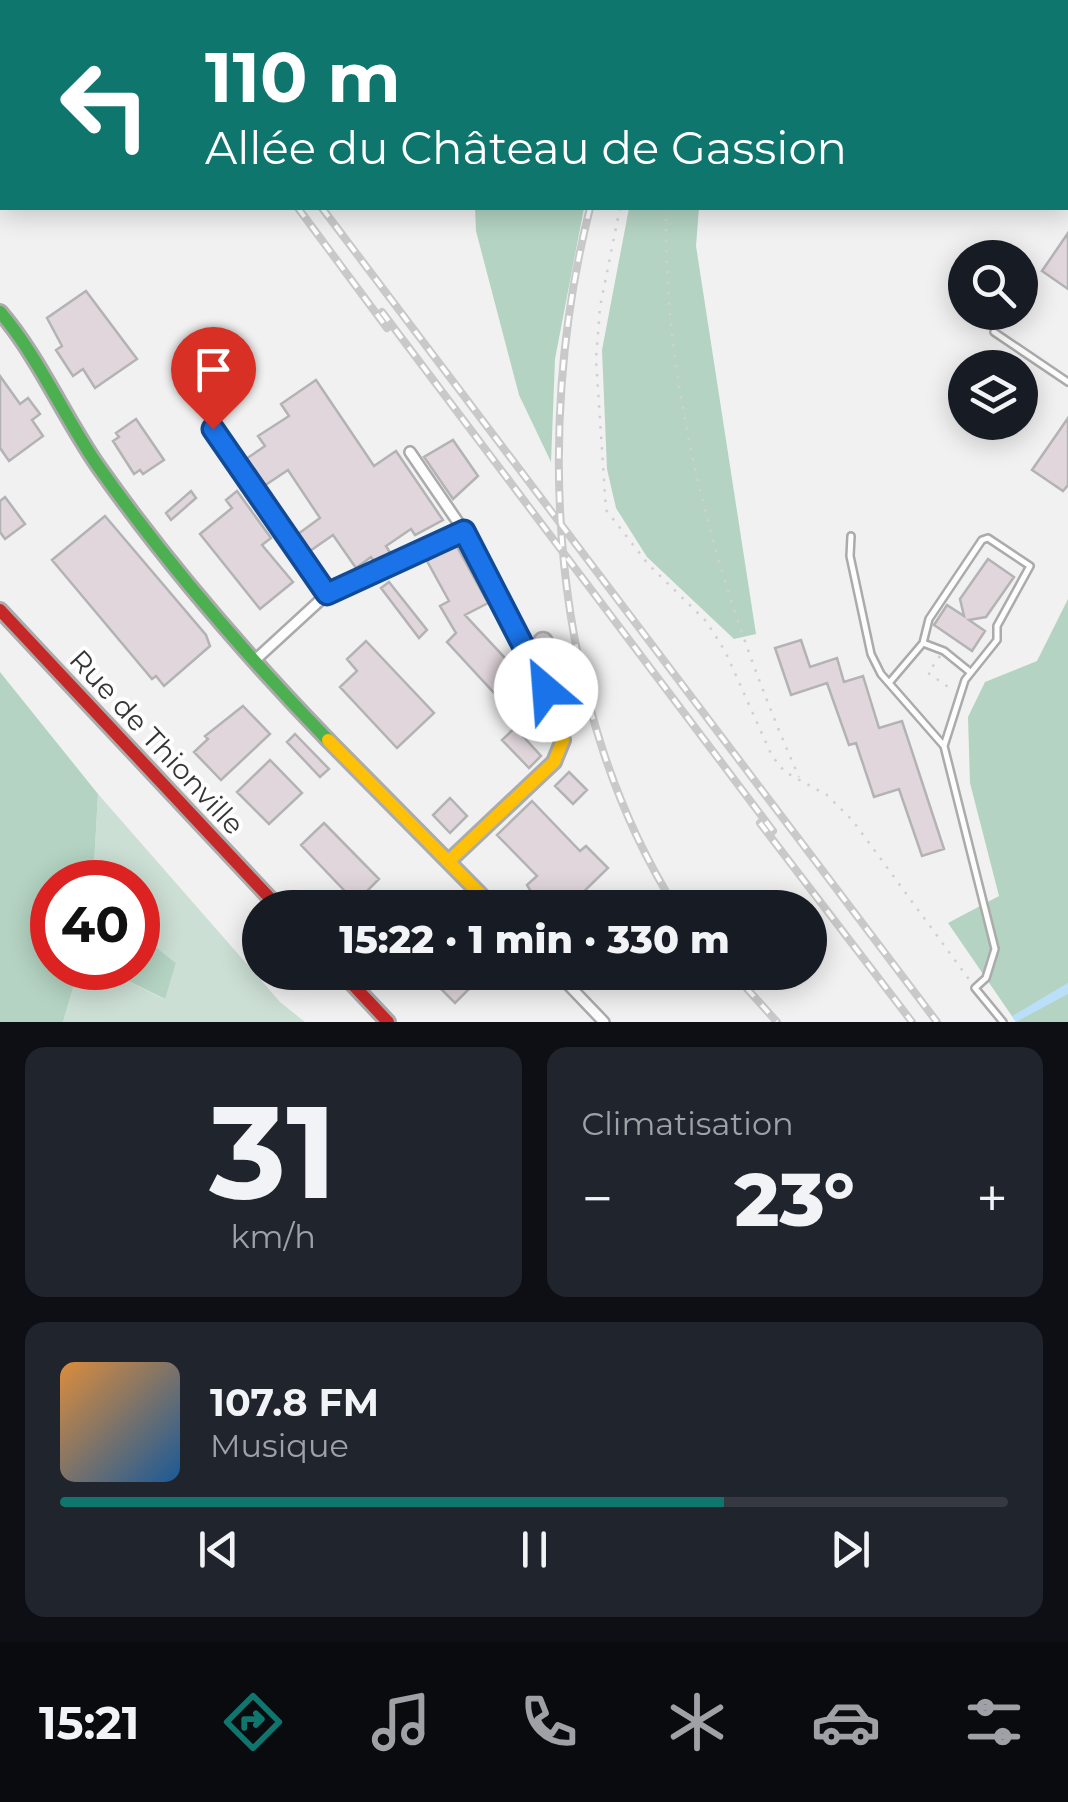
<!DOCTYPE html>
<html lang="fr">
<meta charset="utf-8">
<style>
:root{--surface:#171b24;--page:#20242c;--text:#f1f3f6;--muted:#9ea1a6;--line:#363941;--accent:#0f766e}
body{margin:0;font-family:Montserrat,sans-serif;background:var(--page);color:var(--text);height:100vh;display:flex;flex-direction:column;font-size:38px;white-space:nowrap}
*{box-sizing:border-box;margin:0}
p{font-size:32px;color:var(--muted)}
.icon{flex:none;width:55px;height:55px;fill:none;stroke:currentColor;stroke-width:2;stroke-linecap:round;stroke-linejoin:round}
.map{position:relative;height:1022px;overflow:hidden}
.details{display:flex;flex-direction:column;gap:25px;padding:25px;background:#0d0f14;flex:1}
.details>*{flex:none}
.top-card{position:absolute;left:0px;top:0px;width:1070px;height:210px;box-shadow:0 5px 25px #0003;background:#0f766e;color:#fff;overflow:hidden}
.controls{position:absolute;left:948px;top:240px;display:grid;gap:20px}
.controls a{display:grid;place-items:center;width:90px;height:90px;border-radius:50%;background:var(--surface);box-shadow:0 5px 25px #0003;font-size:50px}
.speed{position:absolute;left:30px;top:860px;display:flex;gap:20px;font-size:50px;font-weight:700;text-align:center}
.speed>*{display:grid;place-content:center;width:130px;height:130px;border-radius:50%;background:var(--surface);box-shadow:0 5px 25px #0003;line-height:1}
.speed .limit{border:15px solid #d22;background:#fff;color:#111}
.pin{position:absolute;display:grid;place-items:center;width:85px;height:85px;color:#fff;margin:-102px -42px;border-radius:50% 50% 50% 0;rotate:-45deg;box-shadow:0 0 10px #0007}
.pin .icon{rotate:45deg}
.me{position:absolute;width:110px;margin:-55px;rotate:333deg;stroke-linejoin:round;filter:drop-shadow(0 0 8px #0008)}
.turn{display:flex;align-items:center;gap:35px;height:210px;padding:0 40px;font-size:45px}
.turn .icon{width:130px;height:130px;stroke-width:2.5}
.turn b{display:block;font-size:70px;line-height:85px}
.big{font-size:75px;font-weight:800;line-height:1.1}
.details .card{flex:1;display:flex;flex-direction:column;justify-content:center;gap:15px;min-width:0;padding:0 35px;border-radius:20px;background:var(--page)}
.details .dial{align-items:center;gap:0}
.dial b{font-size:130px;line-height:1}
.song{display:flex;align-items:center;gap:30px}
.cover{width:120px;height:120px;border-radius:15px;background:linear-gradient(135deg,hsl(30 70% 55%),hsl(210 70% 35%))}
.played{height:10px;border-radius:5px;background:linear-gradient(90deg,var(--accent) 70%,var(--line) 70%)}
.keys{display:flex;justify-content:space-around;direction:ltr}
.heat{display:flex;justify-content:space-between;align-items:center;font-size:55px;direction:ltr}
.details .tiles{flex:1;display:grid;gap:25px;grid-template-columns:1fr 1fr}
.card:last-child{grid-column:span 2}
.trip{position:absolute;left:242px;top:890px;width:585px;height:100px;border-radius:50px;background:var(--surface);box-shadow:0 5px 25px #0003;font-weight:800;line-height:100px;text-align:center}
.tab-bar{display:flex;height:160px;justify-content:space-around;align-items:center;background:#090b0e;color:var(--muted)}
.tab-bar .icon{width:70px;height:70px}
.tab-bar .selected{color:var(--accent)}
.tab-bar b{font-size:45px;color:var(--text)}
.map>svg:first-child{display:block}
</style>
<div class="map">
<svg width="1068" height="1022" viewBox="0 0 1068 1022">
<rect width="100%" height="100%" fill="#f1f1f2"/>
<!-- green -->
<path fill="#ccdfd4" d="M98,794l182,208 25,20h-242l16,-54h23l62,31 12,-36 -38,-30v-51h-45z"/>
<!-- forest -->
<path fill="#b4d3c2" d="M467,0h169l-1,2z
M475,208h109l-29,151 -4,103 -32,-67 -43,-164z
M629,208h70l-3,38 60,388 -22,5 -87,-82 -31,-49 -9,-39 -5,-119z
M1068,599v423h-52l-68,-99 51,-27 -29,-113 -2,-66 17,-35 52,-21z
M0,672l98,122 -5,88h-41v86h27l-16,54h-63z
M138,933l38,30 -11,36 -63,-31h36z"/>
<!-- water -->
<path fill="#badff8" d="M1068,983v11l-52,28 -4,-6z"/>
<!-- building -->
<path fill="#e0d6dc" stroke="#b3b3b3" stroke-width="2.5" d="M1068,233v56l-26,-18z
M86,291l51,68 -42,29 -12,-19 -10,7 -17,-26 6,-4 -15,-28z
M223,369l13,20 -33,22 -13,-19z
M0,376l20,28 8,-6 12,16 -8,6 11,16 -34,25 -9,-13z
M316,380l58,86 22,-15 47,69 -28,15 -4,-6 -25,17 5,8 -16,9 -4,-6 -15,11 -23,-33 -23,16 -12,-17 22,-16 -32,-48 -24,16 -18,-27 19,-13 -7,-10 31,-20 -8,-12z
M1068,418v67l-5,6 -31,-21z
M136,419l28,41 -21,14 -3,-4 -6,4 -21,-33 6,-4 -3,-4z
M453,440l25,36 -25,23 -29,-42z
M191,491l5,7 -25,22 -5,-7z
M237,491l34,47 -9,7 31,37 -33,27 -60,-75 32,-26 -6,-8z
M5,497l20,27 -20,15 -5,-7v-31z
M105,516l101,119 4,11 -46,40 -8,-10 -4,3 -100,-119z
M456,545l32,58 -23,12 65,70 10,18 1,9 -20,22 20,22 -12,12 -27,-28 19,-18 -74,-80 9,-9 -16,-27 9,-5 -22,-40z
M988,559l26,18 -28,40 -17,3 16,11 -13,20 -38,-26 13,-20 17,11 -4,-17z
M389,582l38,48 -8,8 -38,-50z
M533 642a10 10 0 1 1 20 0a10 10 0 1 1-20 0Z
M801,640l9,27 27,-9 7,24 19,-6 16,52 23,-7 42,128 -22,7 -23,-67 -25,8 -18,-54 -7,2 -22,-62 -36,12 -16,-47z
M366,641l68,72 -37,35 -57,-61 17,-16 -10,-12z
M243,706l27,28 -49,46 -27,-28 14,-13 -3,-3z
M295,734l34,35 -9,8 -33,-35z
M270,760l32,33 -33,31 -32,-32z
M569,772l18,18 -14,14 -18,-18z
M450,798l17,18 -17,17 -17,-18z
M532,801l48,50 6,-5 22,22 -41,40 -28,-3 -12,-20 10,-9 -40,-41z
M324,823l55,56 -11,11 17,18h-24l-60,-63z
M440,972h46l-31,31 -23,-23z"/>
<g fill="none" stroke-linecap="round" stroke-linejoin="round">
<!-- lane casing -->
<g stroke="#ababab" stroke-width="10">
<path id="lane" d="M994,332l74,50
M851,536l-1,20 21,98 10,20 63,72 51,203 -9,29 -11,10 28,34
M923,643l21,8 26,21
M889,683l34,-40 6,-24 53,-79 6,-2 42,28 -33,60v14l-32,40 -21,66"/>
</g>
<!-- street casing -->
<g stroke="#ababab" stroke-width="14">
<path id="street" d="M254,661l73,-67 137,-63 -54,-79
M556,972l48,50"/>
</g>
<!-- fast casing -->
<g stroke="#ababab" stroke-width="18">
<path id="fast" d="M0,312c38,44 64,105 98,154 69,98 147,188 230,274"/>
</g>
<!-- slow casing -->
<g stroke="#ababab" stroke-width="18">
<path id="slow" d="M328,740l166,168
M449,861l105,-99 9,-22 -17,-50 -82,-159"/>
</g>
<!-- jam casing -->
<g stroke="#ababab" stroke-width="18">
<path id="jam" d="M213,429l114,165
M0,610l279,298
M341,972l47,50"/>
</g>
<!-- path -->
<path stroke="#d0d0d1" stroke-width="2.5" stroke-dasharray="2.5 8" stroke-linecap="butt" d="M111,0l2,2
M671,2v-2
M686,2v-2
M620,208l-20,99 -4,52 10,151 42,54 58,57 19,30 47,105 13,16 42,23 26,26 118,161
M666,208c-3,193 55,393 133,569
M940,656l-12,17 26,18"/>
<!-- lane -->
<use href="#lane" stroke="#fdfdfd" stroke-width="5"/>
<!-- street -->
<use href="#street" stroke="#fdfdfd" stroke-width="9"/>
<!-- fast -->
<use href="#fast" stroke="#4caf50" stroke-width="12"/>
<!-- slow -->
<use href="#slow" stroke="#ffc107" stroke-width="12"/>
<!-- jam -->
<use href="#jam" stroke="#c62828" stroke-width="12"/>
<!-- rail casing -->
<g stroke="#c9c9c9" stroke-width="8">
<path id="rail" d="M142,0l2,2
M166,0l2,2
M647,2l1,-2
M298,208l89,120
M322,208l615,814
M590,208c-57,224 -40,500 86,700
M382,312l391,519
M760,823l152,199
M732,972l45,50"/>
</g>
<!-- rail -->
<use href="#rail" stroke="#fefeff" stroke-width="4" stroke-dasharray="11" stroke-linecap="butt"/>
</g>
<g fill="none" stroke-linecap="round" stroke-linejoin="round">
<!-- route casing -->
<g stroke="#114b97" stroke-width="25">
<path id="route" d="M213,429l114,165 137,-63 82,159"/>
</g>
<!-- route -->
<use href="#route" stroke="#1a73e8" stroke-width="18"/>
</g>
<g text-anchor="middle" stroke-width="8" stroke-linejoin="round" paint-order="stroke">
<!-- street labels -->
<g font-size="28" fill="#353536" stroke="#fefeff">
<text transform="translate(157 742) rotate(47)" y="10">Rue de Thionville</text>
</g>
</g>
</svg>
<div class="controls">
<a><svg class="icon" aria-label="search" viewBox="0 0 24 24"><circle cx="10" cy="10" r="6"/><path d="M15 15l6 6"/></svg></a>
<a><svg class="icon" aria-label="layers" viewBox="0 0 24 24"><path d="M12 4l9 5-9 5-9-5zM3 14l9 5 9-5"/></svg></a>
</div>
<div class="speed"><div class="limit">40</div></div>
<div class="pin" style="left:213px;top:429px;background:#d93025"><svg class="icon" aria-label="arrive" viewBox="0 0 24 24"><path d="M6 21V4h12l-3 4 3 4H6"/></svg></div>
<svg class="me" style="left:546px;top:690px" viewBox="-20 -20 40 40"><circle r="19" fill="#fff"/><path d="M0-13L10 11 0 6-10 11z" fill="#1a73e8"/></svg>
<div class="trip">15:22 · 1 min · 330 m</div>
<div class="top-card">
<div class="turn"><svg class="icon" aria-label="left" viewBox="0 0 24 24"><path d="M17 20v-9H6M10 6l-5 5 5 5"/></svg><div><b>110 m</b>Allée du Château de Gassion</div></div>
</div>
</div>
<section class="details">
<div class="tiles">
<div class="card dial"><b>31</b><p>km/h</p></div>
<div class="card"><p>Climatisation</p>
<div class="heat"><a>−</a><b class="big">23°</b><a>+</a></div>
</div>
<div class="card">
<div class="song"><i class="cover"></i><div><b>107.8 FM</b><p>Musique</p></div></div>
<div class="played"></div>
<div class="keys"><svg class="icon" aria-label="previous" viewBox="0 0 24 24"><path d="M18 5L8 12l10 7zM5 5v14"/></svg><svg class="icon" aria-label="pause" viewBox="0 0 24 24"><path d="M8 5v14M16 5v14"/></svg><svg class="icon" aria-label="next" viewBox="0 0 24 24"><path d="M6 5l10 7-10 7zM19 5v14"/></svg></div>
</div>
</div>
</section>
<nav class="tab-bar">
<b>15:21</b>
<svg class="icon selected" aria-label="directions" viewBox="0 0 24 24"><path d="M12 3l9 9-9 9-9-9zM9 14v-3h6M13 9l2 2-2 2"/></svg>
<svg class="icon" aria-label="music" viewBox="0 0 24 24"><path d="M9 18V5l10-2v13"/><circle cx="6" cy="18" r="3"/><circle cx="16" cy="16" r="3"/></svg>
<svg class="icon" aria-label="phone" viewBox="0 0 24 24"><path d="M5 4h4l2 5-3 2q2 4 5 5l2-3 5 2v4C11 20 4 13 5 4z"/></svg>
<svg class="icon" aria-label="climate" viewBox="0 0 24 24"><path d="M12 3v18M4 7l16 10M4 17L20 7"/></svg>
<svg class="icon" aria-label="car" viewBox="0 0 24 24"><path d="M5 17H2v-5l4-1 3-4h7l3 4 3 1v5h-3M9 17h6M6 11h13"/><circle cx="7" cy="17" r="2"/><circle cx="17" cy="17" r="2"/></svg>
<svg class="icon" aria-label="filters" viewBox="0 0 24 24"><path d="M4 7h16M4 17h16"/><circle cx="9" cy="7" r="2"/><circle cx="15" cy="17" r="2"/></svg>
</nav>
